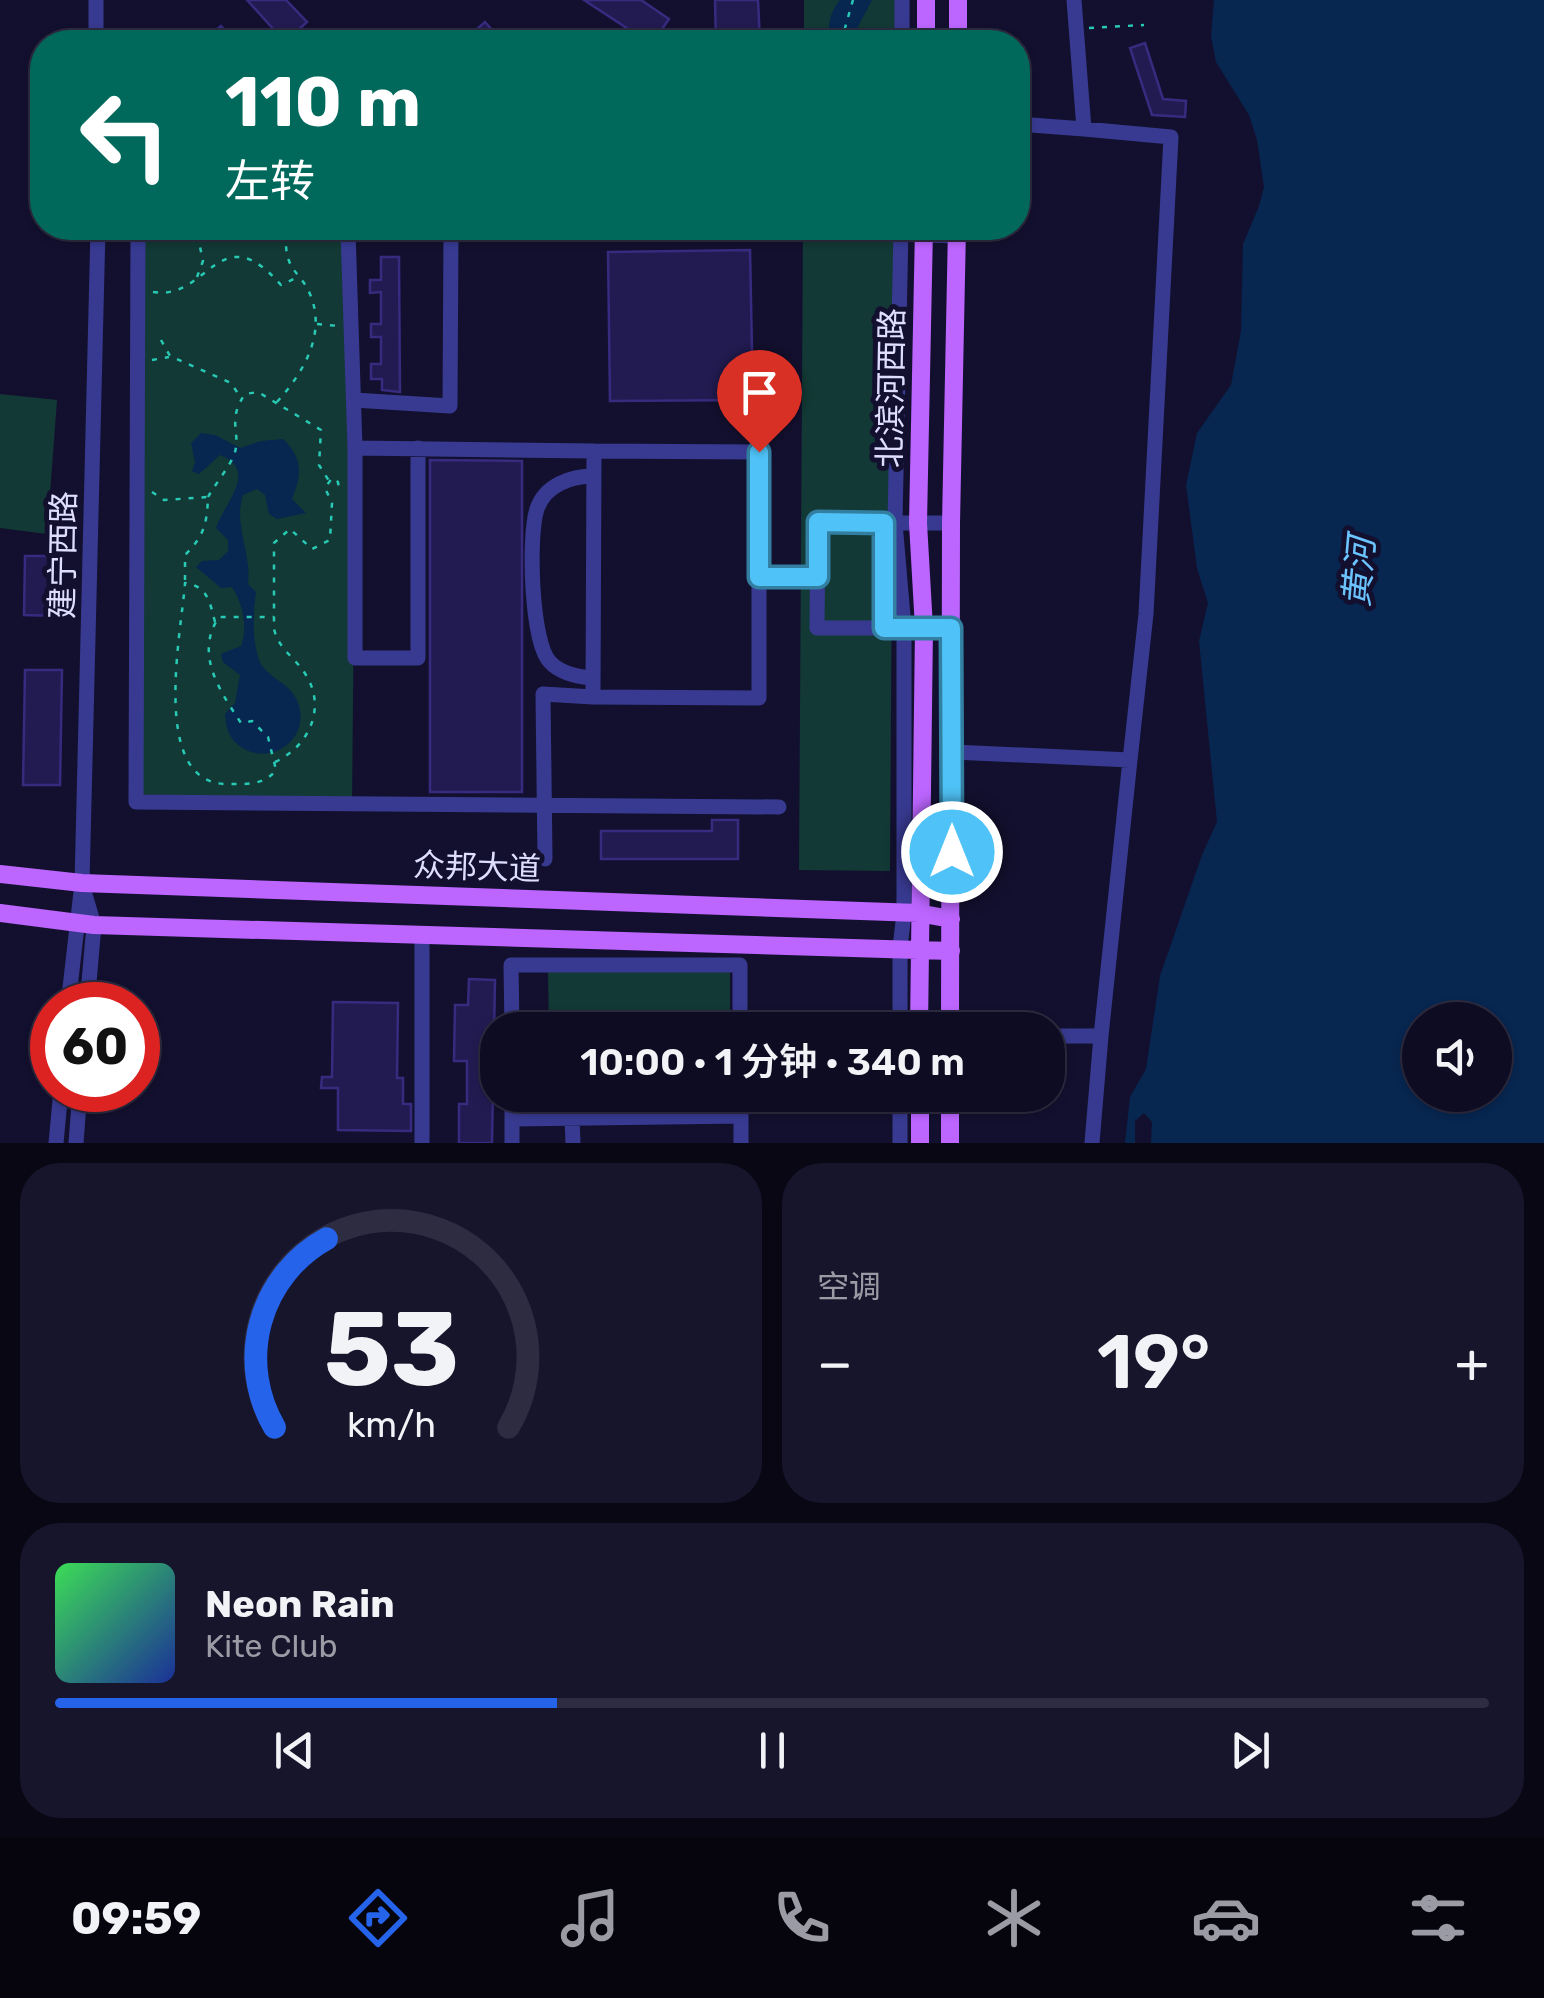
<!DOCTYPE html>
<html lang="zh">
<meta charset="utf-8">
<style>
:root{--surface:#0e0c23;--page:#17152b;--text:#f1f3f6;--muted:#9b9ba6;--line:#2e2c41;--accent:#2563eb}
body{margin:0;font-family:Rubik,"Noto Sans SC",sans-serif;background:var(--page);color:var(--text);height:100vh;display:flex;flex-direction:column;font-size:38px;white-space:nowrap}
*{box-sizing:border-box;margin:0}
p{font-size:32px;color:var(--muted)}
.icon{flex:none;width:55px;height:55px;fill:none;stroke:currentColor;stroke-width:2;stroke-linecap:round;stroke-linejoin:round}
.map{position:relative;height:1143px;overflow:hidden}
.side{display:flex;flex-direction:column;gap:20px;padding:20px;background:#080713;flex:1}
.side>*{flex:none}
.guide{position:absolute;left:30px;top:30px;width:1000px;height:210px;border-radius:40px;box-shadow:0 2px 8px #0004,0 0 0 2px var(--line);background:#00695c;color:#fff;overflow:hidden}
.fabs{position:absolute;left:1402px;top:1002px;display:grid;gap:20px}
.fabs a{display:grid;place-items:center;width:110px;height:110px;border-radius:50%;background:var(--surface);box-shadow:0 2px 8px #0004,0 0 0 2px var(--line);font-size:50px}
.speed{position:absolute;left:30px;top:982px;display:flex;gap:20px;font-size:50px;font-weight:700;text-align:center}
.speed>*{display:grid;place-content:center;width:130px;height:130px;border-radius:50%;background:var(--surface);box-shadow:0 2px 8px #0004,0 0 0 2px var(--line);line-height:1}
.speed .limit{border:15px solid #d22;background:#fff;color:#111}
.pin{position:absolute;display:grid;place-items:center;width:85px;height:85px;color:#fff;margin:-102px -42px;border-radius:50% 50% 50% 0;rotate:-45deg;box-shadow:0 0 10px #0007}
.pin .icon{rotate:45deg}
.me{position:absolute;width:110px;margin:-55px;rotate:0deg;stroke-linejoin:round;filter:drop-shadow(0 0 8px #0008)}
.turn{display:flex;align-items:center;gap:35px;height:210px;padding:0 30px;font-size:45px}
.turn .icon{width:130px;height:130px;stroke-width:2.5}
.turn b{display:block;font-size:70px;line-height:85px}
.big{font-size:75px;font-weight:600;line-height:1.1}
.side .tile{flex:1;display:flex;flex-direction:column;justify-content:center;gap:15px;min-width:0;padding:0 35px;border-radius:40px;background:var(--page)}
.side .dial{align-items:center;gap:0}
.dial svg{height:260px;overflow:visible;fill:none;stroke:var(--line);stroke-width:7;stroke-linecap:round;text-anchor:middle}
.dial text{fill:var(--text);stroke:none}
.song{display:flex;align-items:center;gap:30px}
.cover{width:120px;height:120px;border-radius:15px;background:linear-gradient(135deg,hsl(130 70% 55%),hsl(230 70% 35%))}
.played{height:10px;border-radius:5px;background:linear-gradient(90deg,var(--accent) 35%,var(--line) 35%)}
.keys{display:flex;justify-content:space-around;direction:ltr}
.heat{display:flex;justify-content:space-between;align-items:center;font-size:55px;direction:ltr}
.side .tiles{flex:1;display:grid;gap:20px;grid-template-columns:1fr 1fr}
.tile:last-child{grid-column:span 2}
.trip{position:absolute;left:480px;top:1012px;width:585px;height:100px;border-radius:40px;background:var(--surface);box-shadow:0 2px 8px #0004,0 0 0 2px var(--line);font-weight:600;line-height:100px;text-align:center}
.tab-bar{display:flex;height:160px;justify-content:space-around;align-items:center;background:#06050e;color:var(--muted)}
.tab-bar .icon{width:70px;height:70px}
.tab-bar .current{color:var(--accent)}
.tab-bar b{font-size:45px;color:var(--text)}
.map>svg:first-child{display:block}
</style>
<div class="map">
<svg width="1544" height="1143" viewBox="0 0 1544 1143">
<rect width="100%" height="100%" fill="#13102f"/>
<!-- green -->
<path fill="#123935" d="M804,0h91v42h-91z
M803,228h91l-4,643 -91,-1z
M138,229l210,2 7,261 -3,312 -216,-2z
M0,394l57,6 -10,134 -47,-6z
M548,972h182v58h-181z
M549,1095h182v8h-182z"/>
<!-- water -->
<path fill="#072650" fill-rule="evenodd" d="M840,0h32l-22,42h-21c-1,-16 0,-29 11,-42z
M1214,0h330v1143h-393l1,-21 -8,-9 -9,8v22h-10l5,-46 16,-28 14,-93 42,-121 15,-33 -18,-181 9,-38 -11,-35 -11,-83 11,-52 34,-48 10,-54 2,-87 16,-38 5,-19 -7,-47 -8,-25 -33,-53 -5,-26zM1420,1020h75v75h-75z
M201,433l14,2 25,13 21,-7 22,-2c20,19 19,36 9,60l14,14 -29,6 -8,-5 -4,-19 -8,-6 -14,6c-10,30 9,58 5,89l8,8c-3,21 -4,48 3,68 8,20 33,21 40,46 10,34 -29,61 -58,41 -12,-8 -15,-19 -16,-33l10,-11 5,-28 -17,-13 -2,-8 20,-8c7,-19 2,-42 -9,-59l-11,1 -25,-21 6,-6 17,-1 9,-9v-11l-12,-12c9,-26 43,-58 4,-73l-21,19 -7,-3 3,-9 -4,-19z"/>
<!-- building -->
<path fill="#221b51" stroke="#362b7f" stroke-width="2.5" d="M247,0h39l21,22 -22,20z
M584,0h57l28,19 -16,23h-5z
M715,0h43l2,42h-44z
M485,22l18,20h-41z
M221,26l14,16h-34z
M1145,43l18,56 23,2 -1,16 -33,-2 -22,-67z
M750,250l3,150 -143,1 -2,-149z
M381,257h18l1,135 -18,-2v-11h-11v-15h10v-27h-10v-13h10v-32l-11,1v-13h11z
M430,460l92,1v331h-92z
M25,556h36l-1,60 -36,-1z
M25,670h37l-2,115h-37z
M712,820h26v39h-137v-28h111z
M469,979l26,1 -3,163h-33v-39h8v-43h-13l1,-56h13z
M333,1002l65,1 -1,75h6v26h8v27l-73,-1v-42h-17l1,-11h10z"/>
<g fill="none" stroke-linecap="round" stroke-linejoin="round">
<!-- path -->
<path stroke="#28c9b5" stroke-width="2.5" stroke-dasharray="5 8" stroke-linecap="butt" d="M1089,28l55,-3
M841,42l12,-42
M197,277l6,-16 -4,-19
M153,292c56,9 66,-78 128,-7l15,-7
M317,324l22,2
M161,340l9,16 61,27 10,15
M152,360l17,-3
M277,402c26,-29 50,-68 33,-108 -9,-21 -23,-23 -24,-49
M152,492l12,8 44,-3c-1,27 -4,39 -23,58v25
M208,497c8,-14 20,-28 26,-42 8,-21 -8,-34 11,-61l13,-2 63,38 -2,35 10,16
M215,622c-5,-19 -7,-36 -30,-39 -3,46 -36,200 41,201 18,0 38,2 50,-14l-8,-33 -16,-16 -11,2c-21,-32 -47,-69 -22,-106h55
M275,762c33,-15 52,-53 31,-87 -11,-18 -27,-25 -32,-46v-86l16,-14 22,20 18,-9 2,-37 -7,-15 7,-10 6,4 1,8"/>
<!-- minor -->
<path stroke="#383a91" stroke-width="15" d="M96,0v42
M902,42v-42
M1018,124l66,5 -10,-129
M348,231l7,217
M354,400l96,6 1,-175
M418,448v210h-63v-210l239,3
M818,522l66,1v105h-67z
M888,523h63
M759,577v121l-166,-1 1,-246 165,1v125h59
M593,678c-15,-1 -32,-4 -43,-16 -19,-19 -22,-127 -13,-153 8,-24 34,-33 57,-33
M953,752l177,8 16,-146 25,-477 -87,-8
M779,807l-643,-5 2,-573 691,3 128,4
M545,859l-2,-165 50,3
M84,891l10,34 -7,80
M422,934v209
M68,1005l14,-122 16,-655
M512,1030l-1,-65h229v65
M900,1030v-82l4,-35v-285l-9,-105 6,-295
M1048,1036h53l29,-276
M512,1095v48
M741,1095v48
M572,1118l1,25
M512,1119l229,-3
M56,1143l5,-53
M76,1143l4,-53
M900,1143v-48
M1092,1143l9,-107"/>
<!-- major -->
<path stroke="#bc65ff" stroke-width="18" d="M926,42v-42
M958,42v-42
M0,874l82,9 836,30 33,6
M0,913l94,12 857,26
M919,1030l5,-402 -6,-105 6,-295
M950,1030l1,-507 6,-295
M920,1095v48
M950,1143v-48"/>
</g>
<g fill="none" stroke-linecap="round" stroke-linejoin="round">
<!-- route casing -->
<g stroke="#337fa1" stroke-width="25">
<path id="route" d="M759,452v125h59v-55l66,1v105h67l1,224"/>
</g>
<!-- route -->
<use href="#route" stroke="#4fc3f7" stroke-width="18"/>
</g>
<g text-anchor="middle" stroke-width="10" stroke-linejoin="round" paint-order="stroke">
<!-- street labels -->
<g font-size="32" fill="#dfdeff" stroke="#13102f">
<text transform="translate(891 388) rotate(-89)" y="11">北滨河西路</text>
<text transform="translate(63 555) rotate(-89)" y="11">建宁西路</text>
<text transform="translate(477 867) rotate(2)" y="11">众邦大道</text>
</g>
<!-- water labels -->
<g font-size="35" font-style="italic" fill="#6cc4ff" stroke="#13102f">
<text transform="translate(1359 572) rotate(-85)" y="12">黄河</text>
</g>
</g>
</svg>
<div class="fabs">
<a><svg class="icon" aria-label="sound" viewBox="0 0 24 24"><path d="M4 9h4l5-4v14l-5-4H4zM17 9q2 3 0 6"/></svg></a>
</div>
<div class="speed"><div class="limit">60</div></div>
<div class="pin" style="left:759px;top:452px;background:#d93025"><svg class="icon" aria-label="arrive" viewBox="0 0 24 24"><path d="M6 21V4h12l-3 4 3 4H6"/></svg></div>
<svg class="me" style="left:952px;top:852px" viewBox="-20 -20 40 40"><circle r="17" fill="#4fc3f7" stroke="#fff" stroke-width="3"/><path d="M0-11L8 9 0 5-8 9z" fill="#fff"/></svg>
<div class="trip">10:00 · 1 分钟 · 340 m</div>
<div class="guide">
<div class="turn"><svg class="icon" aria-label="left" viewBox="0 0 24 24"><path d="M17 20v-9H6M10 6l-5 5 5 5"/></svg><div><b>110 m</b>左转</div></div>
</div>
</div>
<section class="side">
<div class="tiles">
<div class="tile dial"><svg viewBox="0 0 100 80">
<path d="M14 69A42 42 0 1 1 86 69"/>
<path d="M14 69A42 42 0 0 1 30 11" stroke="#2563eb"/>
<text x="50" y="56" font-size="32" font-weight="700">53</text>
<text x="50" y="72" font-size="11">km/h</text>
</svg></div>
<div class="tile"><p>空调</p>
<div class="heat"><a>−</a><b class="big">19°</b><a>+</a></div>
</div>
<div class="tile">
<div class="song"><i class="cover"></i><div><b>Neon Rain</b><p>Kite Club</p></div></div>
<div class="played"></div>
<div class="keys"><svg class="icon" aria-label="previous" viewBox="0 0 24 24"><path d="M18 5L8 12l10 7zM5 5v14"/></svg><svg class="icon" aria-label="pause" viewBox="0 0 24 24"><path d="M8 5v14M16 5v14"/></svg><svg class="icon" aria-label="next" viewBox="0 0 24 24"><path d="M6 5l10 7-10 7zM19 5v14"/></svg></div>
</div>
</div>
</section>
<nav class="tab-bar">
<b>09:59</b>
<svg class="icon current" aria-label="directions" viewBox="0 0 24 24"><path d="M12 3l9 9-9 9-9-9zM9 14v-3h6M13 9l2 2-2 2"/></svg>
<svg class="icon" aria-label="music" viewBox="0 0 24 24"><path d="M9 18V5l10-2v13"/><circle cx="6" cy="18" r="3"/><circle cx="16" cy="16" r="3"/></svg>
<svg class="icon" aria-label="phone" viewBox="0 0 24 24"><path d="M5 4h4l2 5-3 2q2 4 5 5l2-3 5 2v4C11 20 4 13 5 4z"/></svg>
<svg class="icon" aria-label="climate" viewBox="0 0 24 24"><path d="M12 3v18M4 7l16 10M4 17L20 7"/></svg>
<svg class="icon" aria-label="car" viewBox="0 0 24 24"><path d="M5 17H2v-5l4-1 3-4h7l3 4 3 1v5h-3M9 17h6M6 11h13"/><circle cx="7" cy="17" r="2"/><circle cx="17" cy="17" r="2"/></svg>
<svg class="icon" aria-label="filters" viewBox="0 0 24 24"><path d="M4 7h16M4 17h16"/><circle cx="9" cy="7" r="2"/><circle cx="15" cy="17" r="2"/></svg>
</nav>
